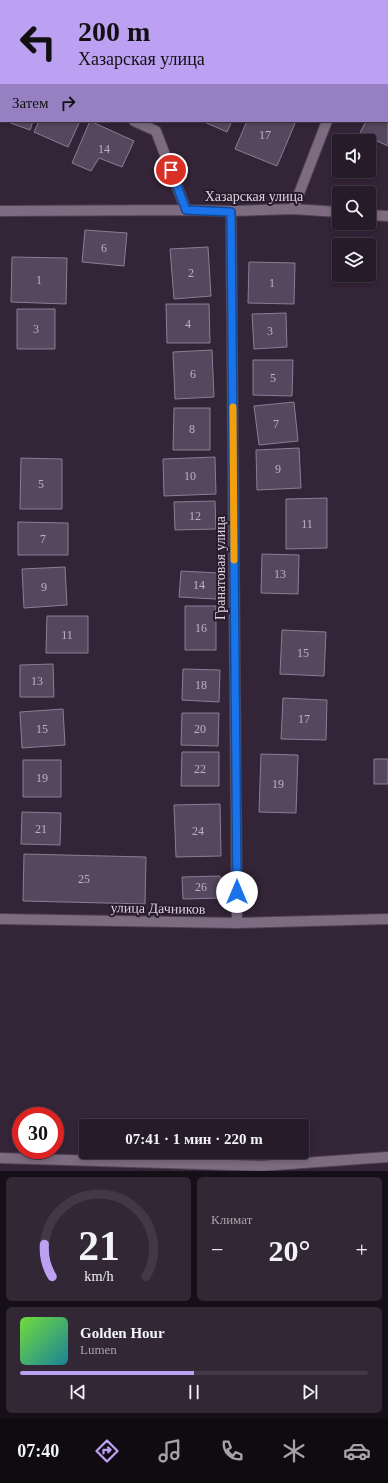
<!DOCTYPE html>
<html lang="ru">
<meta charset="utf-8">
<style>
:root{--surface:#261b29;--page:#322835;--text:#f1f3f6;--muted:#a4a1a8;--line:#423946;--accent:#bca0f2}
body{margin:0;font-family:Georgia,serif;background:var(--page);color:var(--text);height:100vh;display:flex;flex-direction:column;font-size:15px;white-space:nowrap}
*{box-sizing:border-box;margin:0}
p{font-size:13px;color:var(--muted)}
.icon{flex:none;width:22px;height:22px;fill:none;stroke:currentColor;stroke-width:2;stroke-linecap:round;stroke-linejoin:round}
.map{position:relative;height:1171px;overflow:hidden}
.drawer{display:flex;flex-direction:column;gap:6px;padding:6px;background:#150f17;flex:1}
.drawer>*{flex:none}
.banner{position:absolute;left:0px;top:0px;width:388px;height:122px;box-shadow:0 2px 6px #0003,0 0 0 1px var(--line);background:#bca0f2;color:#111;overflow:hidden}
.buttons{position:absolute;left:332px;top:134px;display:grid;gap:8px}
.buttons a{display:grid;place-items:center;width:44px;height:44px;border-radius:4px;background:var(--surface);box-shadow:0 2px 6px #0003,0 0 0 1px var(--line);font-size:20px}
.speed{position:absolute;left:12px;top:1107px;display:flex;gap:8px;font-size:20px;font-weight:700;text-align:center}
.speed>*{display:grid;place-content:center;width:52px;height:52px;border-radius:50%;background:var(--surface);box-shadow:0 2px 6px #0003,0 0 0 1px var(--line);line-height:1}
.speed .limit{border:6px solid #d22;background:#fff;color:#111}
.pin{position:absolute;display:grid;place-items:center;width:34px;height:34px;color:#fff;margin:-17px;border:2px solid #fff;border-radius:50%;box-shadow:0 1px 4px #0007}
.me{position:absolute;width:44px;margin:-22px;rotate:0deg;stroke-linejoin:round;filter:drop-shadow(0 0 3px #0008)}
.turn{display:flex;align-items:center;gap:14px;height:84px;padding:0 12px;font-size:18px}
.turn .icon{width:52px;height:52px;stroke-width:2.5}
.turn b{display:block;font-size:28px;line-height:34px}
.then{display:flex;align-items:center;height:38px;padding:0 12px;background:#0003;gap:8px;font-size:15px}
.big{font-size:30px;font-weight:800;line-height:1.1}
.drawer .tile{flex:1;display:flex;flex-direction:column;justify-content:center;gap:6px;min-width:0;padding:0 14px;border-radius:6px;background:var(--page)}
.drawer .dial{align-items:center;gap:0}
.dial svg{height:104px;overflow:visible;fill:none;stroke:var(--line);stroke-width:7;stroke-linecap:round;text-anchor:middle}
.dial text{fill:var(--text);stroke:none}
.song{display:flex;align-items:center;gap:12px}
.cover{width:48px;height:48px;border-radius:6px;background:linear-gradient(135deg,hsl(100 70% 55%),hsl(190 70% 35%))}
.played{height:4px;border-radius:2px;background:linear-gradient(90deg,var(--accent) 50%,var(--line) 50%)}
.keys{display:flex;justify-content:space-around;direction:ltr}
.heat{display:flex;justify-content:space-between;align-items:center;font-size:22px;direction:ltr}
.drawer .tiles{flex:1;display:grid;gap:6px;grid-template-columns:1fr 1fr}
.tile:last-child{grid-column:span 2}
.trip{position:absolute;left:79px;top:1119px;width:230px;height:40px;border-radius:4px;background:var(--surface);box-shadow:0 2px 6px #0003,0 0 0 1px var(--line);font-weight:800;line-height:40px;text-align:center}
.dock{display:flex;height:64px;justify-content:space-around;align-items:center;background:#0f0b10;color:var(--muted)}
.dock .icon{width:28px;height:28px}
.dock .on{color:var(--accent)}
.dock b{font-size:18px;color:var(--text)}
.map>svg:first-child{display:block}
</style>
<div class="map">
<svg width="388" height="1171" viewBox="0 0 388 1171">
<rect width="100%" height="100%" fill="#332437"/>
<!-- building -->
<path fill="#55485e" stroke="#8b7d96" d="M319,0h28l-1,1z
M0,80l1,1v38h-1z
M387,103h1v43l-28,-13 6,-12h21z
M5,121h28l-3,9z
M39,121h41l-12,26 -34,-15z
M90,121l44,20 -12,26 -23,-9 -8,13 -19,-8z
M202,121h30l-5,11z
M247,121h49l-19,45 -42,-17z
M85,230l42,3 -3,33 -42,-4z
M208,247l3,49 -37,3 -4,-50z
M12,257l55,1 -1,46 -55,-2z
M249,262l46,1 -1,41 -46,-1z
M166,304h43l1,39h-43z
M17,309h38v40h-38z
M286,313l1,34 -33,2 -2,-35z
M212,350l2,47 -39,2 -2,-47z
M253,360h40l-1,36 -39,-1z
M294,402l4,39 -39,4 -5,-39z
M174,408h36v42h-37z
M299,448l2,40 -44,2 -1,-40z
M215,457l1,37 -52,2 -1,-37z
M21,458l41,1v50h-42z
M327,498v50l-41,1v-50z
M215,501l1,28 -41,1 -1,-28z
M18,522l50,1v32h-50z
M262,554l37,1 -1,39 -37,-1z
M65,567l2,38 -43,3 -2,-39z
M181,571l38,2 -3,26 -37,-2z
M185,606h31v44h-31z
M47,616h41v37h-42z
M282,630l44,2 -2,44 -44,-2z
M53,664l1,33h-34v-32z
M183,669l37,1 -1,32 -37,-2z
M283,698l44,2 -1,40 -45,-1z
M63,709l2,36 -43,3 -2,-36z
M182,713h37l-1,33 -37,-1z
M182,752h37v34h-38z
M261,754l37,1 -2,58 -37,-1z
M374,759h14v25h-14z
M23,760h38v37h-38z
M220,804l1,52 -45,1 -2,-52z
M22,812l39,1 -1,32 -39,-1z
M24,854l122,3 -1,47 -122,-3z
M220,876l1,22 -38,1 -1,-22z"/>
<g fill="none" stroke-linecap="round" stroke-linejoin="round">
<!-- street casing -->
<g stroke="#4e4150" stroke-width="12">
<path id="street" d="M373,1v-1
M0,60h1
M134,121l22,10 30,79
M293,209l34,-88
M0,211l186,-1 45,1 62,-2 46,3
M231,211l6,712
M369,215l19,1
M0,919l237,4 151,-4
M0,1158l261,8 127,-9"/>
</g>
<!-- street -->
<use href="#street" stroke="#7d6b81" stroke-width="10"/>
</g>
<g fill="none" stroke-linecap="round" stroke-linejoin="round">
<!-- route casing -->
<g stroke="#114b97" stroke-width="10">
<path id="route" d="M171,170l15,40 45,2 6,680"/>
</g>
<!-- route -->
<use href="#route" stroke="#1a73e8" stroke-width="7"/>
<!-- slow -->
<path stroke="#f59e0b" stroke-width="7" d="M233,407l1,153"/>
</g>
<g text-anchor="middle" stroke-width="4" stroke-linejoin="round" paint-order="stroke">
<!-- number labels -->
<g font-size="12" fill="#bcb1c0">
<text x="265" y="139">17</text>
<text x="104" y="153">14</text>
<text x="104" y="252">6</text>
<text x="191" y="277">2</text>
<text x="39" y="284">1</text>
<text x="272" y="287">1</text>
<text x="188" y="328">4</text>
<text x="36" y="333">3</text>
<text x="270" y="335">3</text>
<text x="193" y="378">6</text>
<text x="273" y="382">5</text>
<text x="276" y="428">7</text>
<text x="192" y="433">8</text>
<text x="278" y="473">9</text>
<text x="190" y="480">10</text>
<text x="41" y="488">5</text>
<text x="195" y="520">12</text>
<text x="307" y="528">11</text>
<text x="43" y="543">7</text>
<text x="280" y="578">13</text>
<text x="199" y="589">14</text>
<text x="44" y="591">9</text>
<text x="201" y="632">16</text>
<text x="67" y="639">11</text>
<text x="303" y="657">15</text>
<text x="37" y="685">13</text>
<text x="201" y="689">18</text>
<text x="304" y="723">17</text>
<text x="42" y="733">15</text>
<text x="200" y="733">20</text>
<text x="200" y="773">22</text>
<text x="42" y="782">19</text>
<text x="278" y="788">19</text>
<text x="41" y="833">21</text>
<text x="198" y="835">24</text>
<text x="84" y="883">25</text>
<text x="201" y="891">26</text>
</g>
<!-- street labels -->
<g font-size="14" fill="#ded4e0" stroke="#291b2d">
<text x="254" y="201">Хазарская улица</text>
<text transform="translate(220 568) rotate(-90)" y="5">Гранатовая улица</text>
<text transform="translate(158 908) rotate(1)" y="5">улица Дачников</text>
</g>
</g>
</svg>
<div class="buttons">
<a><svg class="icon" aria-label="sound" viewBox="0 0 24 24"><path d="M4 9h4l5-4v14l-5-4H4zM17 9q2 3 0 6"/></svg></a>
<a><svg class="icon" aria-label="search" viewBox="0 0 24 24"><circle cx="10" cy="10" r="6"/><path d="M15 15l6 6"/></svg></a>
<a><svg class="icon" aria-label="layers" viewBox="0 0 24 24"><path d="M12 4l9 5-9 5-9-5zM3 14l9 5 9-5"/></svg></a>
</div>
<div class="speed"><div class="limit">30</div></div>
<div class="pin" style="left:171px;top:170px;background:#d93025"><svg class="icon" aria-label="arrive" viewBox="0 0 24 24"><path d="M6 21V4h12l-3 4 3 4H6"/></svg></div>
<svg class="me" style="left:237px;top:892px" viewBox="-20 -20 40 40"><circle r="19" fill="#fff"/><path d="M0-13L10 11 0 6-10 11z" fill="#1a73e8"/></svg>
<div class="trip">07:41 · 1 мин · 220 m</div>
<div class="banner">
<div class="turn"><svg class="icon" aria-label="left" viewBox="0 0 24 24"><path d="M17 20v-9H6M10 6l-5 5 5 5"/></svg><div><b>200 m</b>Хазарская улица</div></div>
<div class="then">Затем<svg class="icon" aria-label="right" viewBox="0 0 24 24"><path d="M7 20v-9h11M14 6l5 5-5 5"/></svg></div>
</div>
</div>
<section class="drawer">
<div class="tiles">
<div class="tile dial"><svg viewBox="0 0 100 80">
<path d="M14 69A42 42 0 1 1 86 69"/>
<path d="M14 69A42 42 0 0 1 8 44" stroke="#bca0f2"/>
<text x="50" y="56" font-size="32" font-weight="700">21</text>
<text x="50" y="72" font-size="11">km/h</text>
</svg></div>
<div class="tile"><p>Климат</p>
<div class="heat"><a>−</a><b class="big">20°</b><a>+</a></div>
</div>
<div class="tile">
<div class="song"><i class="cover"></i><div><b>Golden Hour</b><p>Lumen</p></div></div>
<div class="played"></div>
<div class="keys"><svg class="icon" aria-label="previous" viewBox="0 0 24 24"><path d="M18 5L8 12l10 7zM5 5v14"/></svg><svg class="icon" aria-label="pause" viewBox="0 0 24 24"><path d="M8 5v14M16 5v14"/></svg><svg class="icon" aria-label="next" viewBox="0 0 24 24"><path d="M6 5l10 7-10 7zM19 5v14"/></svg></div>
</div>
</div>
</section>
<nav class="dock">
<b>07:40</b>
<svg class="icon on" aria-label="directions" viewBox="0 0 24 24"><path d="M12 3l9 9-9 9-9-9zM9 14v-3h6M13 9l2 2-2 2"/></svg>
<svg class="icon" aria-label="music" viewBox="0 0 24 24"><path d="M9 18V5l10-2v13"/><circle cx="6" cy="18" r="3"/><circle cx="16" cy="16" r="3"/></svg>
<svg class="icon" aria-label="phone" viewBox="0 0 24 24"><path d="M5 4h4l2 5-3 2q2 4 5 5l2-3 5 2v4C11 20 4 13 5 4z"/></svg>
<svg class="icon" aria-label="climate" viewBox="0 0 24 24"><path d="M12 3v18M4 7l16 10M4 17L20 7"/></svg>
<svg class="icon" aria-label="car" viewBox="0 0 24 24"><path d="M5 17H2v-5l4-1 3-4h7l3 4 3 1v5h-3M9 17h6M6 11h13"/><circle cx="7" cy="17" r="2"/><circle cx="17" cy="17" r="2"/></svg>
</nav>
